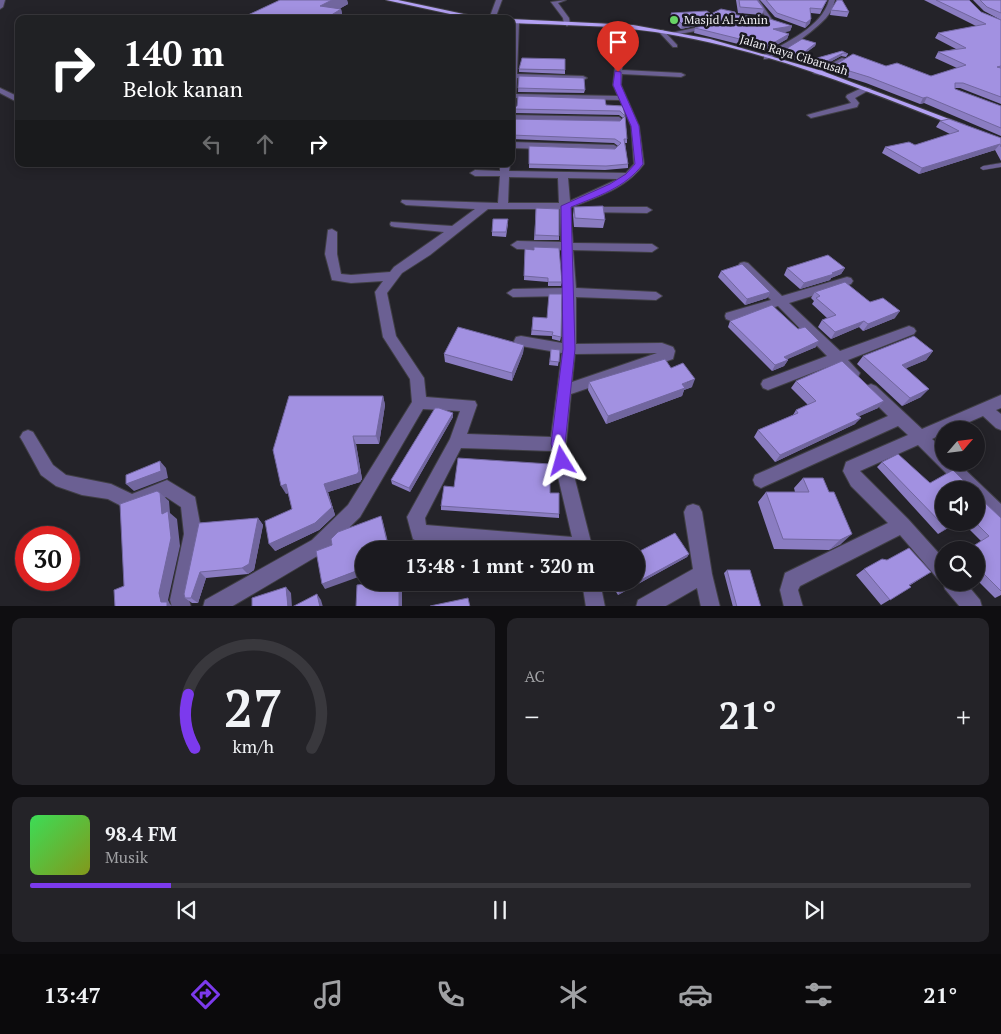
<!DOCTYPE html>
<html lang="id">
<meta charset="utf-8">
<style>
:root{--surface:#1b1a1f;--page:#242328;--text:#f1f3f6;--muted:#a0a1a4;--line:#39383d;--accent:#7c3aed}
body{margin:0;font-family:"PT Serif",serif;background:var(--page);color:var(--text);height:100vh;display:flex;flex-direction:column;font-size:19px;white-space:nowrap}
*{box-sizing:border-box;margin:0}
p{font-size:16px;color:var(--muted)}
.icon{flex:none;width:28px;height:28px;fill:none;stroke:currentColor;stroke-width:2;stroke-linecap:round;stroke-linejoin:round}
.map{position:relative;height:606px;overflow:hidden}
.panel{display:flex;flex-direction:column;gap:12px;padding:12px;background:#0f0e11;flex:1}
.panel>*{flex:none}
.top-card{position:absolute;left:15px;top:15px;width:500px;height:152px;border-radius:10px;box-shadow:0 2px 12px #0003,0 0 0 1px var(--line);background:#202124;color:#fff;overflow:hidden}
.needle{width:32px;rotate:62deg}
.buttons{position:absolute;left:935px;top:421px;display:grid;gap:10px}
.buttons a{display:grid;place-items:center;width:50px;height:50px;border-radius:50%;background:var(--surface);box-shadow:0 2px 12px #0003,0 0 0 1px var(--line);font-size:25px}
.speed{position:absolute;left:15px;top:526px;display:flex;gap:10px;font-size:25px;font-weight:700;text-align:center}
.speed>*{display:grid;place-content:center;width:65px;height:65px;border-radius:50%;background:var(--surface);box-shadow:0 2px 12px #0003,0 0 0 1px var(--line);line-height:1}
.speed .limit{border:8px solid #d22;background:#fff;color:#111}
.pin{position:absolute;display:grid;place-items:center;width:42px;height:42px;color:#fff;margin:-51px -21px;border-radius:50% 50% 50% 0;rotate:-45deg;box-shadow:0 0 5px #0007}
.pin .icon{rotate:45deg}
.me{position:absolute;width:55px;margin:-28px;rotate:352deg;stroke-linejoin:round;filter:drop-shadow(0 0 4px #0008)}
.turn{display:flex;align-items:center;gap:18px;height:105px;padding:0 25px;font-size:22px}
.turn .icon{width:65px;height:65px;stroke-width:2.5}
.turn b{display:block;font-size:35px;line-height:42px}
.lanes{display:flex;align-items:center;height:48px;padding:0 25px;background:#0003;justify-content:center;gap:25px;direction:ltr}
.lanes .off{opacity:.35}
.big{font-size:38px;font-weight:600;line-height:1.1}
.panel .tile{flex:1;display:flex;flex-direction:column;justify-content:center;gap:8px;min-width:0;padding:0 18px;border-radius:10px;background:var(--page)}
.panel .dial{align-items:center;gap:0}
.dial svg{height:130px;overflow:visible;fill:none;stroke:var(--line);stroke-width:7;stroke-linecap:round;text-anchor:middle}
.dial text{fill:var(--text);stroke:none}
.song{display:flex;align-items:center;gap:15px}
.cover{width:60px;height:60px;border-radius:8px;background:linear-gradient(135deg,hsl(130 70% 55%),hsl(70 70% 35%))}
.played{height:5px;border-radius:2px;background:linear-gradient(90deg,var(--accent) 15%,var(--line) 15%)}
.keys{display:flex;justify-content:space-around;direction:ltr}
.heat{display:flex;justify-content:space-between;align-items:center;font-size:28px;direction:ltr}
.panel .tiles{flex:1;display:grid;gap:12px;grid-template-columns:1fr 1fr}
.tile:last-child{grid-column:span 2}
.trip{position:absolute;left:355px;top:541px;width:290px;height:50px;border-radius:25px;background:var(--surface);box-shadow:0 2px 12px #0003,0 0 0 1px var(--line);font-weight:600;line-height:50px;text-align:center}
.tab-bar{display:flex;height:80px;justify-content:space-around;align-items:center;background:#0b0a0c;color:var(--muted)}
.tab-bar .icon{width:35px;height:35px}
.tab-bar .current{color:var(--accent)}
.tab-bar b{font-size:22px;color:var(--text)}
.map>svg:first-child{display:block}
</style>
<div class="map">
<svg width="1001" height="607" viewBox="0 0 1001 607">
<rect width="100%" height="100%" fill="#242329"/>
<g fill="none" stroke-linecap="round" stroke-linejoin="round">
<!-- lane casing -->
<g stroke="#403f45" stroke-width="1">
<path id="lane" d="M1001,163v4l-18,3 -3,-2 3,-2z"/>
</g>
<!-- street casing -->
<g stroke="#403f45" stroke-width="2">
<path id="street" d="M0,0h5l-2,7 -3,2z
M496,0h6l-7,19h-6z
M566,0l-8,3 11,15 1,6 -3,2 -3,-2 -1,-6 -12,-16z
M753,0h6l14,21h-4z
M829,0h6c-2,7 -4,12 -9,18 -9,10 -49,42 -62,41v-4c22,-13 58,-28 65,-55z
M516,20l3,2 -2,52 66,2 4,2 -4,2 -66,-2 -1,16 102,2 -5,-11 4,-35 -14,-23 3,-2 17,25 -1,20 59,3 4,2 -4,2 -59,-3 -1,11 18,41 5,38c-18,25 -47,33 -74,44l3,35 79,1 6,4 -6,4 -79,-2 3,38 80,4 6,4 -6,4 -80,-3v47l86,-1 11,4 2,4 -2,8 -102,35 -5,50 27,106h-78l-96,-8 -6,-3 -6,-22 43,-78 10,-28 -37,-2 -63,108 -36,35 -93,55h-28l2,-7 107,-60 36,-35 64,-103 -2,-23 -27,-42 -8,-45 8,-11 -32,2 -19,-3 -7,-26 3,-24 4,-1 5,3v22l4,20 10,1 39,-3 4,-5 50,-35 -49,-5 -4,-1 -1,-2 1,-2 61,4 23,-17 -69,-4 -5,-3 1,-2 96,3 2,-27h-25l-5,-3 5,-3 25,1v-7h10l-1,7 117,2 8,-9 -3,-38 -11,-26 -104,-2 -1,12 -4,2 2,-90zM509,177l49,1 1,25h-51zM568,178l50,1 -48,22zM488,209h72l1,33 -44,-1 -6,4 6,4 45,1 2,38 -51,1 -6,4 6,4 51,-1 -2,47 -41,-7 -5,1 -2,4 2,4 5,1 41,7 -11,84 -84,-3 10,-29 -2,-4 -49,-4 -2,-19 -28,-42 -9,-43 15,-20 28,-18zM657,353l-85,29 3,-28zM461,448l91,3 20,86 -146,-12 -1,-7z
M699,27l3,2 -1,1 -27,5 -3,-2z
M659,30h4l14,15v2h-4l-14,-15z
M842,58l7,2 -29,15 -7,-2z
M864,87l7,2 -16,9 4,5 -2,4 -46,11 -4,-3 44,-12 -5,-6 1,-2z
M0,88l19,9v6l-19,-10z
M511,115l108,2 4,3 -4,3 -108,-2z
M511,142l103,3 5,3 -5,3 -103,-3z
M587,207h60l5,3 -5,3 -64,-1 -1,-2z
M744,262l4,1 34,33 65,-19 4,1 2,3 -2,3 -62,19 51,48 69,-25 5,2 2,3 -2,3 -66,26 12,13 -2,4c-10,3 -16,-6 -23,-13l-67,26 -5,-2 -2,-4 2,-4 64,-24 -49,-50 -47,15 -5,-2 -1,-3 1,-3 45,-13 -31,-31 -2,-3 2,-3z
M871,384l5,2 46,43 79,-34v13l-5,2 5,4v16l-5,-2 -13,-12 -32,14h-7v3l-12,6 12,10v13h13l44,42v20l-6,-2 -19,-18v-14h-13l-45,-45 -58,26 48,48 36,40v23h21l15,18 2,7h-22l-15,-18 -2,-7 -5,-3 -38,-44 -100,51 -2,4 5,17h-19l-4,-17 5,-17 103,-50 -37,-37 -8,-15 3,-9 62,-27 -10,-9 -137,62 -6,-3 -2,-5 2,-5 133,-59 -22,-22 -2,-4 2,-4z
M28,430l5,2 20,33 13,10 45,9 21,10 35,-14 28,17 7,37 -13,66 2,7h-19l-2,-7 14,-66 -3,-27 -15,-10 -35,14 -23,-12 -26,-4 -26,-9 -15,-11 -18,-33 -3,-5 3,-5z
M693,504l6,2 3,6 10,62 8,33h-19l-4,-19 -33,19h-28l2,-7 55,-31 -9,-57 3,-6z
M582,582h18l5,25h-19z"/>
</g>
<!-- primary casing -->
<g stroke="#403f45" stroke-width="2">
<path id="primary" d="M386,0h12l89,19h-14z
M511,19l122,6 77,14 112,32 143,54 -7,2c-98,-39 -198,-79 -303,-95 -48,-7 -96,-7 -144,-9z"/>
</g>
<!-- lane -->
<use href="#lane" fill="#6b6093" fill-rule="evenodd"/>
<!-- street -->
<use href="#street" fill="#6b6093" fill-rule="evenodd"/>
<!-- primary -->
<use href="#primary" fill="#b3a1f4" fill-rule="evenodd"/>
</g>
<!-- wall -->
<path fill="#8b7dc2" d="M280,0h67l1,4 -9,5h2l2,10h-94l-1,-4z
M736,0h21l7,9 -2,6 -24,-2z
M760,0h67l-7,14 -9,-1 -1,10 -5,5 -30,-11z
M924,0h45l12,12 20,8v84l-41,-16h-5v1l46,17v30l-77,-33 -4,1 -54,-21 -35,-11 2,-6h53l45,10 26,-8 -22,-10 3,-6 18,-3 -21,-11 3,-5 38,-7z
M973,0h28v20l-17,-9z
M831,10l18,2 -2,5 -17,-2z
M671,13l40,1 25,1 56,11 -2,5 -6,1 5,2 -2,5 -21,12 -72,-18 1,-5 6,-2 -1,-1 -19,4 -11,-11z
M816,43l-1,3 -19,14 -16,-5 1,-3z
M842,51l6,3 -2,3 -5,-1 -22,12 -11,-5 2,-3z
M519,69l46,1v4l-46,-2z
M519,76l66,14 -1,3 -66,-1z
M606,105l17,1 2,10 2,23v4h-2l3,21v4l-23,2 -76,-2v-22l86,3 3,-3 -4,-3 -103,-4v-20l109,2 3,-3 -4,-3 -106,-2v-4z
M940,121l61,17v23l-6,-11 -76,24 -37,-21 3,-6 30,-2 35,-11 -14,-7z
M466,164h31h-8v3h-22z
M574,207l31,13 -2,8 -29,-1 -1,-12z
M536,208l23,28v4h-25z
M508,224l-2,13 -14,-1v-4z
M525,249l37,33 -1,4h-13v-4l-24,-2z
M787,268h58l-4,6 -10,4 -1,2 -30,9 -16,-14z
M721,271l49,21 -3,6 -22,7 -27,-28z
M815,292l55,10 25,16 -32,13 -4,-4 -28,12 -13,-12 4,-7 5,-2 -15,-14 2,-3 -3,-3z
M533,317l28,20 -1,4 -8,-2v-3l-21,-1z
M730,321l86,26 -29,12 1,1 -4,6 -12,5 -44,-44z
M524,345l-1,8 -11,28 -67,-19 -1,-8z
M551,349l9,1 -2,16 -9,-1z
M933,351l-7,9 -20,8 15,29 -19,9 -45,-42 6,-8z
M671,368l21,19 -8,3 -2,6 -76,28 -18,-34 1,-8z
M796,381l82,27 -19,8 -4,8 -80,38 -21,-25 4,-7 35,-15 3,-5 12,-5 -17,-17z
M383,396l2,9 -6,39h-23l6,35 -2,3 -32,10 7,23 -16,15 -44,21 17,-42 -4,-16 -2,1z
M453,413v4l-43,75 -18,-8 -1,-4z
M882,462l48,21 39,3 8,4 5,10 19,18v77l-6,3 -19,-19v-29l5,-9 -19,-19h14v-32l-18,32 -20,12 -61,-67z
M803,478h20l18,66 -12,6 -55,-1 -16,-47 8,-10h29l-1,-4z
M550,493l9,21v4l-118,-8v-4z
M258,518l5,7 -9,45 -6,4 -42,4 -8,25h-6l-7,-5 14,-75z
M689,554l-2,3 -69,38 -8,-13h26z
M864,569l67,3 -22,14 2,1 -30,18 -25,-30z
M727,570l34,37h-28l-9,-34z"/>
<!-- shaded-wall -->
<path fill="#71669e" d="M332,0h15l1,4 -25,14 -3,-12z
M341,9l2,10h-18z
M811,19l-1,4 -5,5 1,-5z
M701,20l-1,5 -19,4 1,-5z
M792,26l-2,5 -19,3 2,-5z
M789,34l-2,5 -21,12 2,-5z
M816,43l-1,3 -19,14 2,-3z
M843,53l-2,3 -22,12 2,-4z
M927,97l-3,6 -4,1 3,-6z
M1000,144l-5,6 -76,24 3,-6z
M845,268l-4,6 -10,4 -1,2 -30,9 4,-6z
M770,292l-3,6 -22,7 2,-6z
M900,311l-5,7 -32,13 5,-7z
M864,321l-5,6 -28,12 4,-7z
M819,341l-3,6 -35,15 3,-5z
M524,345l-1,8 -11,28v-8z
M933,351l-7,9 -31,13 7,-8z
M788,360l-4,6 -12,5 3,-6z
M695,379l-3,8 -8,3 -2,6 -76,28 2,-8z
M929,389l-8,8 -19,9 8,-8z
M383,396l2,9 -6,39 -3,-8z
M884,401l-6,7 -27,12 5,-6z
M453,413v4l-43,75 -1,-4z
M861,418l-6,6 -80,38 5,-7z
M353,436l3,8 6,35 -2,3 -32,10 7,23 -16,15 -44,21 -6,-7 55,-60z
M160,461l6,7 2,10 -34,13 -8,-7z
M286,484l5,8 -5,2 -5,-8z
M160,493l9,8 1,12 7,6 3,27 -12,54 2,4 3,3h-6l-6,-5 -2,-9 3,-79z
M381,516l2,6 7,28h-1z
M258,518l5,7 -9,45 -6,4 -6,-6z
M956,522h2l-20,12 8,-6z
M852,534l-11,10 -12,6 11,-10z
M689,554l-2,3 -69,38 1,-3z
M364,568v7l-39,14 -3,-5z
M200,572l6,6 -8,25 -7,-5z
M399,582h1l2,4v21h-3z
M286,587l5,6 1,14h-4z
M317,594l4,6 2,7h-3z"/>
<!-- building -->
<path fill="#a291e1" stroke="#71669e" d="M280,0h52l-12,6 21,3 -16,10h-52l-25,-4z
M739,0h18l7,9 -24,-2z
M766,0h61l-5,9 -12,-1 1,11 -5,4 -29,-10z
M837,0h5l7,12 -18,-2z
M936,0h33l12,12 20,8v46l-4,1 4,1v29l-38,-14h-8v6l46,17v22l-74,-31 -4,1 -54,-21 -36,-11 20,-12 33,12 11,-3 34,13 35,-11 -28,-13 28,-4 -28,-15 48,-9z
M980,0h21v13l-14,-6z
M721,9l14,3 1,3 31,3 25,8 -19,3 16,5 -21,12 -73,-18 10,-3 -4,-5 -19,4 -11,-11 36,-2 4,3z
M802,39l14,4 -18,14 -17,-5z
M842,51l6,3 -5,-1 -22,11 -11,-4z
M522,58l43,1v11l-46,-1z
M519,76l65,2 1,12 -67,-2z
M518,96l87,3 1,6 17,1 2,10 -5,-5 -107,-2 4,-3z
M625,116l2,23h-3l4,25 -22,2 -77,-2v-18l86,3 6,-6 -6,-4 -104,-4v-16l109,2z
M949,119l52,19v9l-1,-3 -78,24 -37,-21 24,-5 6,3 44,-14 -19,-10z
M603,206l2,14 -30,-2 -1,-11z
M536,208l23,1v27l-24,-1z
M493,219h15l-2,13h-14z
M534,247l25,1 3,34h-14v-4l-24,-2 1,-27 9,1z
M828,255l17,13 -13,5 2,1 -30,9 -17,-15z
M742,264l28,28 -23,7 -26,-28z
M845,282l25,20 13,-4 17,13 -32,13 -4,-3 -29,11 -13,-12 14,-5 -20,-17 4,-2 -5,-4z
M549,294h13l-1,43 -9,-2 1,-3 -21,-2 1,-13 14,1z
M772,305l26,24 7,-2 14,14 -35,16 4,3 -13,5 -45,-44z
M458,327l66,18 -12,28 -68,-19z
M914,336l19,15 -31,14 27,24 -19,9 -47,-42z
M551,349l9,1 -1,12 -9,-1z
M665,359l6,9 12,-5 12,16 -13,5 3,4 -77,28 -19,-34z
M842,361l42,40 -28,13 5,4 -81,37 -22,-25 40,-17 -2,-3 20,-9 -20,-20z
M289,396h94l-7,40h-23l6,35 -2,3 -33,10 8,23 -17,16 -46,21 -4,-23 27,-12 -6,-25 -5,2 -8,-36z
M435,408h4l14,5 -44,75 -18,-8z
M898,454l32,29 23,-13 16,16 10,3 -2,1 5,4v6l19,18v73l-25,-25v-16h-9l22,-14 -14,-14h1v-32h-32v32h12l-10,6 -64,-66z
M458,458l92,6v29h9v21l-118,-8 3,-20 10,1z
M160,461l1,10 -35,13v-9z
M803,478h20l6,14h5l18,42 -12,6 -57,-1 -17,-47h43z
M157,491l3,2 2,21 6,-3 3,27 -12,55 2,9h6v5h-52l-1,-17 10,-4 -4,-82z
M381,516l8,34h-25v18l-42,16 -6,-33 16,-6 -1,-6 7,-7z
M258,518l-9,46 -7,4 -42,4 -9,26h-6l-1,-4 15,-71z
M675,533l14,21 -70,38 -6,-10h23v-29z
M909,548l22,24 -22,13 2,2 -21,13 -26,-31 18,-10 5,1z
M727,570h23l11,37h-24z
M379,582h20v25h-43l1,-22z
M286,587l2,20h-36v-9z
M317,594l3,13h-28z
M468,598l2,9h-40v-1z"/>
<!-- route -->
<path fill="#7c3aed" stroke="#51269a" d="M615,71l6,1v13l18,41 4,38c-18,24 -45,32 -72,43l4,142 -10,95 5,17 -3,5 -5,2 -5,-2 -6,-22 12,-95 -2,-143 49,-22 16,-10 9,-10 -4,-38 -18,-41z"/>
<!-- markers -->
<circle fill="#68d465" stroke="#1a1920" stroke-width="2" cx="674" cy="20" r="5"/>
<g text-anchor="middle" stroke-width="5" stroke-linejoin="round" paint-order="stroke">
<!-- far-poi labels -->
<g font-size="12" fill="#edecf1" stroke="#1a1920" text-anchor="start">
<text x="684" y="24">Masjid Al-Amin</text>
</g>
<!-- far-street labels -->
<g font-size="12" fill="#edecf1" stroke="#1a1920">
<text transform="translate(794 55) rotate(17)" y="4">Jalan Raya Cibarusah</text>
</g>
</g>
</svg>
<div class="buttons">
<a><svg class="needle" viewBox="-14 -14 28 28"><path d="M0-13l5 13h-10z" fill="#e53935"/><path d="M0 13l5-13h-10z" fill="#a0a1a4"/></svg></a>
<a><svg class="icon" aria-label="sound" viewBox="0 0 24 24"><path d="M4 9h4l5-4v14l-5-4H4zM17 9q2 3 0 6"/></svg></a>
<a><svg class="icon" aria-label="search" viewBox="0 0 24 24"><circle cx="10" cy="10" r="6"/><path d="M15 15l6 6"/></svg></a>
</div>
<div class="speed"><div class="limit">30</div></div>
<div class="pin" style="left:618px;top:72px;background:#d93025"><svg class="icon" aria-label="arrive" viewBox="0 0 24 24"><path d="M6 21V4h12l-3 4 3 4H6"/></svg></div>
<svg class="me" style="left:562px;top:461px" viewBox="-20 -20 40 40"><path d="M0-17L14 15 0 8-14 15z" fill="#7c3aed" stroke="#fff" stroke-width="4"/></svg>
<div class="trip">13:48 · 1 mnt · 320 m</div>
<div class="top-card">
<div class="turn"><svg class="icon" aria-label="right" viewBox="0 0 24 24"><path d="M7 20v-9h11M14 6l5 5-5 5"/></svg><div><b>140 m</b>Belok kanan</div></div>
<div class="lanes"><svg class="icon off" aria-label="left" viewBox="0 0 24 24"><path d="M17 20v-9H6M10 6l-5 5 5 5"/></svg><svg class="icon off" aria-label="ahead" viewBox="0 0 24 24"><path d="M12 20V5M6 11l6-6 6 6"/></svg><svg class="icon" aria-label="right" viewBox="0 0 24 24"><path d="M7 20v-9h11M14 6l5 5-5 5"/></svg></div>
</div>
</div>
<section class="panel">
<div class="tiles">
<div class="tile dial"><svg viewBox="0 0 100 80">
<path d="M14 69A42 42 0 1 1 86 69"/>
<path d="M14 69A42 42 0 0 1 10 36" stroke="#7c3aed"/>
<text x="50" y="56" font-size="32" font-weight="700">27</text>
<text x="50" y="72" font-size="11">km/h</text>
</svg></div>
<div class="tile"><p>AC</p>
<div class="heat"><a>−</a><b class="big">21°</b><a>+</a></div>
</div>
<div class="tile">
<div class="song"><i class="cover"></i><div><b>98.4 FM</b><p>Musik</p></div></div>
<div class="played"></div>
<div class="keys"><svg class="icon" aria-label="previous" viewBox="0 0 24 24"><path d="M18 5L8 12l10 7zM5 5v14"/></svg><svg class="icon" aria-label="pause" viewBox="0 0 24 24"><path d="M8 5v14M16 5v14"/></svg><svg class="icon" aria-label="next" viewBox="0 0 24 24"><path d="M6 5l10 7-10 7zM19 5v14"/></svg></div>
</div>
</div>
</section>
<nav class="tab-bar">
<b>13:47</b>
<svg class="icon current" aria-label="directions" viewBox="0 0 24 24"><path d="M12 3l9 9-9 9-9-9zM9 14v-3h6M13 9l2 2-2 2"/></svg>
<svg class="icon" aria-label="music" viewBox="0 0 24 24"><path d="M9 18V5l10-2v13"/><circle cx="6" cy="18" r="3"/><circle cx="16" cy="16" r="3"/></svg>
<svg class="icon" aria-label="phone" viewBox="0 0 24 24"><path d="M5 4h4l2 5-3 2q2 4 5 5l2-3 5 2v4C11 20 4 13 5 4z"/></svg>
<svg class="icon" aria-label="climate" viewBox="0 0 24 24"><path d="M12 3v18M4 7l16 10M4 17L20 7"/></svg>
<svg class="icon" aria-label="car" viewBox="0 0 24 24"><path d="M5 17H2v-5l4-1 3-4h7l3 4 3 1v5h-3M9 17h6M6 11h13"/><circle cx="7" cy="17" r="2"/><circle cx="17" cy="17" r="2"/></svg>
<svg class="icon" aria-label="filters" viewBox="0 0 24 24"><path d="M4 7h16M4 17h16"/><circle cx="9" cy="7" r="2"/><circle cx="15" cy="17" r="2"/></svg>
<b>21°</b>
</nav>
